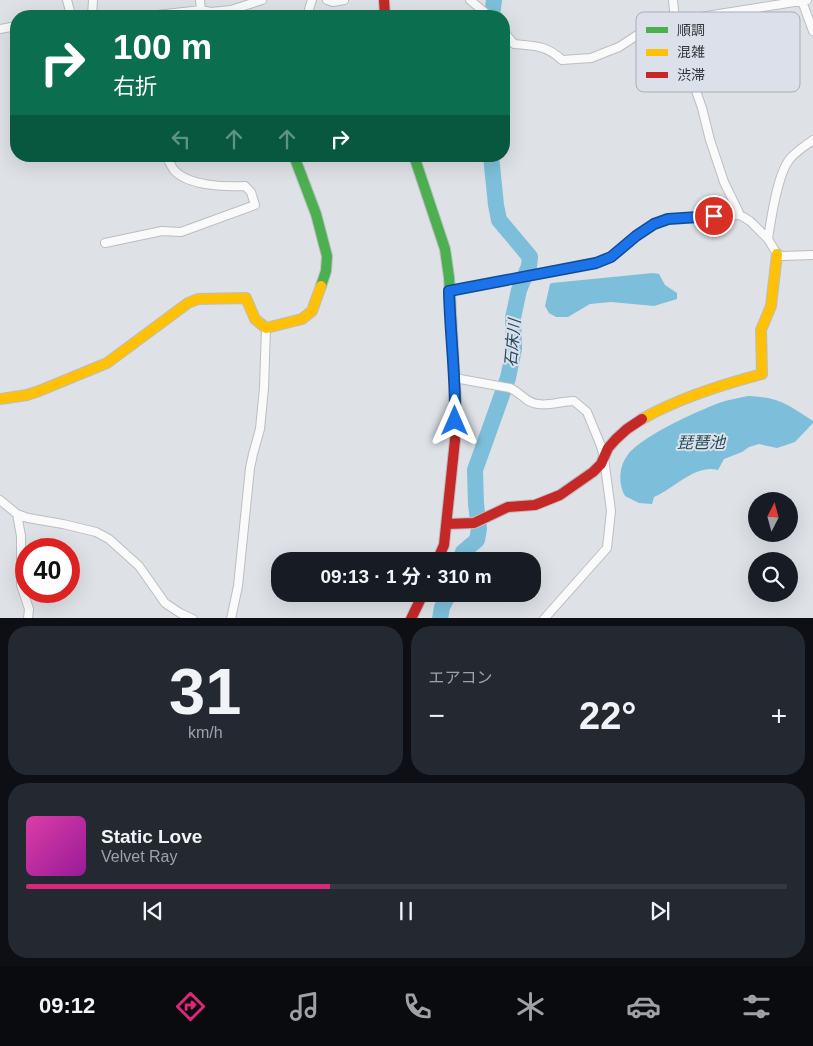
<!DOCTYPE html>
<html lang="ja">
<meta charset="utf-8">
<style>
:root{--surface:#171b24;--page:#242831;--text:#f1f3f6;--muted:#9ea1a6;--line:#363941;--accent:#db2777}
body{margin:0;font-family:Arial,"Noto Sans JP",sans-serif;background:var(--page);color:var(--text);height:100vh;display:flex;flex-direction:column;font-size:19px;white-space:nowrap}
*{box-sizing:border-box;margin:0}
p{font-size:16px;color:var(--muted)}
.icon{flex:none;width:28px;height:28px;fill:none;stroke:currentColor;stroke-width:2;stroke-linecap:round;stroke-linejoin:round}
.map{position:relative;height:618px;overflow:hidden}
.drawer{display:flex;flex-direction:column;gap:8px;padding:8px;background:#0d0f14;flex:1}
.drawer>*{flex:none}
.banner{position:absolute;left:10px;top:10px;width:500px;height:152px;border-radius:20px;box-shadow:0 5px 20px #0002;background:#0b6e4f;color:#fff;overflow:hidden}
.needle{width:32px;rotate:6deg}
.buttons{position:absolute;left:748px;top:492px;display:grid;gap:10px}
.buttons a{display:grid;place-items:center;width:50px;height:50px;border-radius:50%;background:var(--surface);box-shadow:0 5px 20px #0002;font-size:25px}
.speed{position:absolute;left:15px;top:538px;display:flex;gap:10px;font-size:25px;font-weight:700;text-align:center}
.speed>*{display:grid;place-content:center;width:65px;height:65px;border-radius:50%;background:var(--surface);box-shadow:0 5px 20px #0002;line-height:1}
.speed .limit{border:8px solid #d22;background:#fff;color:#111}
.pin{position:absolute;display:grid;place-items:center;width:42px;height:42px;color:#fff;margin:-21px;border:2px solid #fff;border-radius:50%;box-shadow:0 1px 5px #0007}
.me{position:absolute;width:55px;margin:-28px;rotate:0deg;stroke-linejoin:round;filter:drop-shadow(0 0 4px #0008)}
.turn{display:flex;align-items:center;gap:18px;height:105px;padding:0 20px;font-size:22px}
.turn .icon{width:65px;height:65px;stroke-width:2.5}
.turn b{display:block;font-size:35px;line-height:42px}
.lanes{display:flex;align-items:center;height:48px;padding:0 20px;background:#0003;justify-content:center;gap:25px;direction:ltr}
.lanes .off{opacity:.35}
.big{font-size:38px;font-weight:700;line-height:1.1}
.drawer .tile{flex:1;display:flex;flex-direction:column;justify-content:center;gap:8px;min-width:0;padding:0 18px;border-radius:20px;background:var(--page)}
.drawer .dial{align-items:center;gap:0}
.dial b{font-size:65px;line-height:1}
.song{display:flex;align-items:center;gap:15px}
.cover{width:60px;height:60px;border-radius:8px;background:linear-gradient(135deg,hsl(320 70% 55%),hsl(300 70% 35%))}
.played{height:5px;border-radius:2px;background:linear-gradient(90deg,var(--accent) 40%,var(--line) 40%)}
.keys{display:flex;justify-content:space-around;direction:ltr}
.heat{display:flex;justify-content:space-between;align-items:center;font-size:28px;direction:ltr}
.drawer .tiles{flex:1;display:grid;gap:8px;grid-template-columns:1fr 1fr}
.tile:last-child{grid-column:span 2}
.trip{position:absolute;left:271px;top:552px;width:270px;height:50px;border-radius:20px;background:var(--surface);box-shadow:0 5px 20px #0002;font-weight:700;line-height:50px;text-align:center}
.tabs{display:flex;height:80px;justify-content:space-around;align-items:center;background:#090b0e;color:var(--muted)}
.tabs .icon{width:35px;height:35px}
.tabs .on{color:var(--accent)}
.tabs b{font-size:22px;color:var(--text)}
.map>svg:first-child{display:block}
</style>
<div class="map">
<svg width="813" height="619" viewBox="0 0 813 619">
<rect width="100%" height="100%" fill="#dee1e6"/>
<!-- water -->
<path fill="#7dbfda" d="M653,273l6,1 6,11 12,8v6l-23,7 -43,-4 -21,2 -22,13h-12l-7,-4 -4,-7 5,-22 2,-1z
M748,396c31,1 40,9 65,25v2l-18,19 -18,6 -18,-4 -10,3 -7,5 -18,7 -6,11c-23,-6 -44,19 -64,27l-2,7 -13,-1 -14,-7c-7,-12 -6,-29 2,-40 12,-19 76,-48 98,-55 7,-2 15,-3 23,-5z"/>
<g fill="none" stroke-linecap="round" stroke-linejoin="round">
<!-- river -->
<path stroke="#7dbfda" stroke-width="16" d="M492,16l2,-16
M460,561l3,-9 14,-12 2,-11 -3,-25 -1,-34 33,-92 6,-29 -1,-31 6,-28 10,-24 1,-9 -31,-37 -3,-15 -5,-49
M440,619l2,-12 7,-13"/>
<!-- street casing -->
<g stroke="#bbbdc1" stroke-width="10">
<path id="street" d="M67,0l4,15
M200,0l1,10
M327,0l6,2 11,-2
M470,0l19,16
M673,0l2,21 5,24 22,63 8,32 14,42 16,33
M802,1l11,30
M92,15l1,-15
M65,16h29
M148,16l53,-6 10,2 20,-2 31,-10
M311,16l-2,-7 3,-9
M0,29l16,-3
M504,32l10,12c21,2 32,1 48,16l29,-2 28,-11 23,-15 33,-11 132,-21
M768,239c3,-20 9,-63 21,-79 6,-8 16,-14 24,-20
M105,243l57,-12 19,1 74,-27 -4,-13 -6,-6c-20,1 -57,0 -71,-16 -3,-4 -5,-9 -8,-14
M449,291l147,-28 15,-6 25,-21 18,-12 14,-5 72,-4 10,6 18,18 9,15 5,2 31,-1
M460,379l50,9c10,4 16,15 28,16 11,2 24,-3 36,-3l13,11 14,34 3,12 7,53 -4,37 -63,71
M0,500l17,14 11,4 35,6 33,8 13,7 30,27 26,37 15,10 13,6
M17,514l4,22v49l8,24 -1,10
M231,619l7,-33 12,-118 3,-14 7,-25 4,-41 2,-60"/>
</g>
<!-- fast casing -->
<g stroke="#bbbdc1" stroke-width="12">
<path id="fast" d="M294,156l22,58 11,42 -1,15 -5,15
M414,156l31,93 4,28 7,126 -1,37"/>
</g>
<!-- slow casing -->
<g stroke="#bbbdc1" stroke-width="12">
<path id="slow" d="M0,399l27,-4 12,-4 68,-28 81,-60 10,-4 48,-1 9,21 11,9 36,-9 10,-8 9,-25
M642,419c37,-21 78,-34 120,-45l-1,-44 10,-24 6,-52"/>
</g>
<!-- jam casing -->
<g stroke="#bbbdc1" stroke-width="12">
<path id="jam" d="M384,0l1,16
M447,524l27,-1 34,-16 27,-2 25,-10 33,-23 8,-8 7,-16 8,-9 11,-10 15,-10
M437,561l7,-16 11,-105
M411,619l12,-25"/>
</g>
<!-- street -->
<use href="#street" stroke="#fafafb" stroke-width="8"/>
<!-- fast -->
<use href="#fast" stroke="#4caf50" stroke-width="10"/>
<!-- slow -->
<use href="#slow" stroke="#ffc107" stroke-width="10"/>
<!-- jam -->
<use href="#jam" stroke="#c62828" stroke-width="10"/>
</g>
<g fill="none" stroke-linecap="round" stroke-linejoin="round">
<!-- route casing -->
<g stroke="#114b97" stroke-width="12">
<path id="route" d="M455,421c1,-43 -5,-86 -6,-130l147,-28 15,-6 25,-21 18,-12 14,-5 46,-3"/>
</g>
<!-- route -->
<use href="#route" stroke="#1a73e8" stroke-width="9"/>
</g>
<g text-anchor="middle" stroke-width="4" stroke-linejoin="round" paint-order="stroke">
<!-- water labels -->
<g font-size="16" font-style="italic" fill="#224b5b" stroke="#dbe0ea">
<text transform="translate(512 343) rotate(-85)" y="6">石床川</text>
<text x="701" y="448">琵琶池</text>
</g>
</g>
<!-- legend -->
<rect x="636" y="12" width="164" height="80" rx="8" fill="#dbe0ea" stroke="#a9adb5" stroke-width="1"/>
<rect x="646" y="27" width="22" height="6" fill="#4caf50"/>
<rect x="646" y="49" width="22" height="7" fill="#ffc107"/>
<rect x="646" y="72" width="22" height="6" fill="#c62828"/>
<g font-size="14" fill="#34363a">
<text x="677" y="35">順調</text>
<text x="677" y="57">混雑</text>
<text x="677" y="80">渋滞</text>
</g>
</svg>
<div class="buttons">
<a><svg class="needle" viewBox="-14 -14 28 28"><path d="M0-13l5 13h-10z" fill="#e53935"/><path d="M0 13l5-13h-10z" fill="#9ea1a6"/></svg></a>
<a><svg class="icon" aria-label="search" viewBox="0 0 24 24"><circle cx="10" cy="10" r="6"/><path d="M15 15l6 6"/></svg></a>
</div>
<div class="speed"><div class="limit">40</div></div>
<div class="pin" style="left:714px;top:216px;background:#d93025"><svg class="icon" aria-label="arrive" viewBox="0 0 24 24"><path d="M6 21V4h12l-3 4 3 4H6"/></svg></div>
<svg class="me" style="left:455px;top:421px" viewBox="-20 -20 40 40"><path d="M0-17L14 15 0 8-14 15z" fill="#1a73e8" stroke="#fff" stroke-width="4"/></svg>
<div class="trip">09:13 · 1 分 · 310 m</div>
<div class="banner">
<div class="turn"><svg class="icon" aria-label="right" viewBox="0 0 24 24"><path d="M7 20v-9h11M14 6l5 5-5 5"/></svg><div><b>100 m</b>右折</div></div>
<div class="lanes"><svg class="icon off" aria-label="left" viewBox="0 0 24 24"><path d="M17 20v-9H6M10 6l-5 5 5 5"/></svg><svg class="icon off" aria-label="ahead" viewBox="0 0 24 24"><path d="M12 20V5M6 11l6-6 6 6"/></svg><svg class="icon off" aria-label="ahead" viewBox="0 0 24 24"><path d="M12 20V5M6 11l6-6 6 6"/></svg><svg class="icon" aria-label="right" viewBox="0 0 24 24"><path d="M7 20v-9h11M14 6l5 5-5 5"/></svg></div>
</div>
</div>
<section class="drawer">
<div class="tiles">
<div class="tile dial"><b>31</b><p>km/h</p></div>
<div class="tile"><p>エアコン</p>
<div class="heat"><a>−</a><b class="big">22°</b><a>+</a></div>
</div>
<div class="tile">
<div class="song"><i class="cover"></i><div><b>Static Love</b><p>Velvet Ray</p></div></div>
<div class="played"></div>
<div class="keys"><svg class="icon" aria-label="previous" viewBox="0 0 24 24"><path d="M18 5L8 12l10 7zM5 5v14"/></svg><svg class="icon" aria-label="pause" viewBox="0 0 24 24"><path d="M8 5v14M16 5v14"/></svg><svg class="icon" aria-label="next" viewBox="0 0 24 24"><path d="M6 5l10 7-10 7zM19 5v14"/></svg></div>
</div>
</div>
</section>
<nav class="tabs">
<b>09:12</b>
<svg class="icon on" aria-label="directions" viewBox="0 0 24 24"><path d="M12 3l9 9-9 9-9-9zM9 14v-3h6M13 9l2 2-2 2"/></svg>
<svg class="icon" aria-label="music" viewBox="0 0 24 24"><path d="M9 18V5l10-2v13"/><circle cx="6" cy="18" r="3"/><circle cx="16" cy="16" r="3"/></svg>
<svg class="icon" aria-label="phone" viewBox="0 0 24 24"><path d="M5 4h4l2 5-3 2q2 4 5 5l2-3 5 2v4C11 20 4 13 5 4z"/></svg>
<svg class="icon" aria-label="climate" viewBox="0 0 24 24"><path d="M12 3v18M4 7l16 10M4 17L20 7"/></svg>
<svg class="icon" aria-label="car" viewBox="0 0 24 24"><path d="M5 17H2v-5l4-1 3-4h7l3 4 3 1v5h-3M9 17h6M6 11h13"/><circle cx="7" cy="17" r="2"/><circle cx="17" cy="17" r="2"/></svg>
<svg class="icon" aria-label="filters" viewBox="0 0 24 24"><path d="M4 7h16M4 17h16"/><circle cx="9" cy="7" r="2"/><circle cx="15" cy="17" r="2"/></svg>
</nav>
